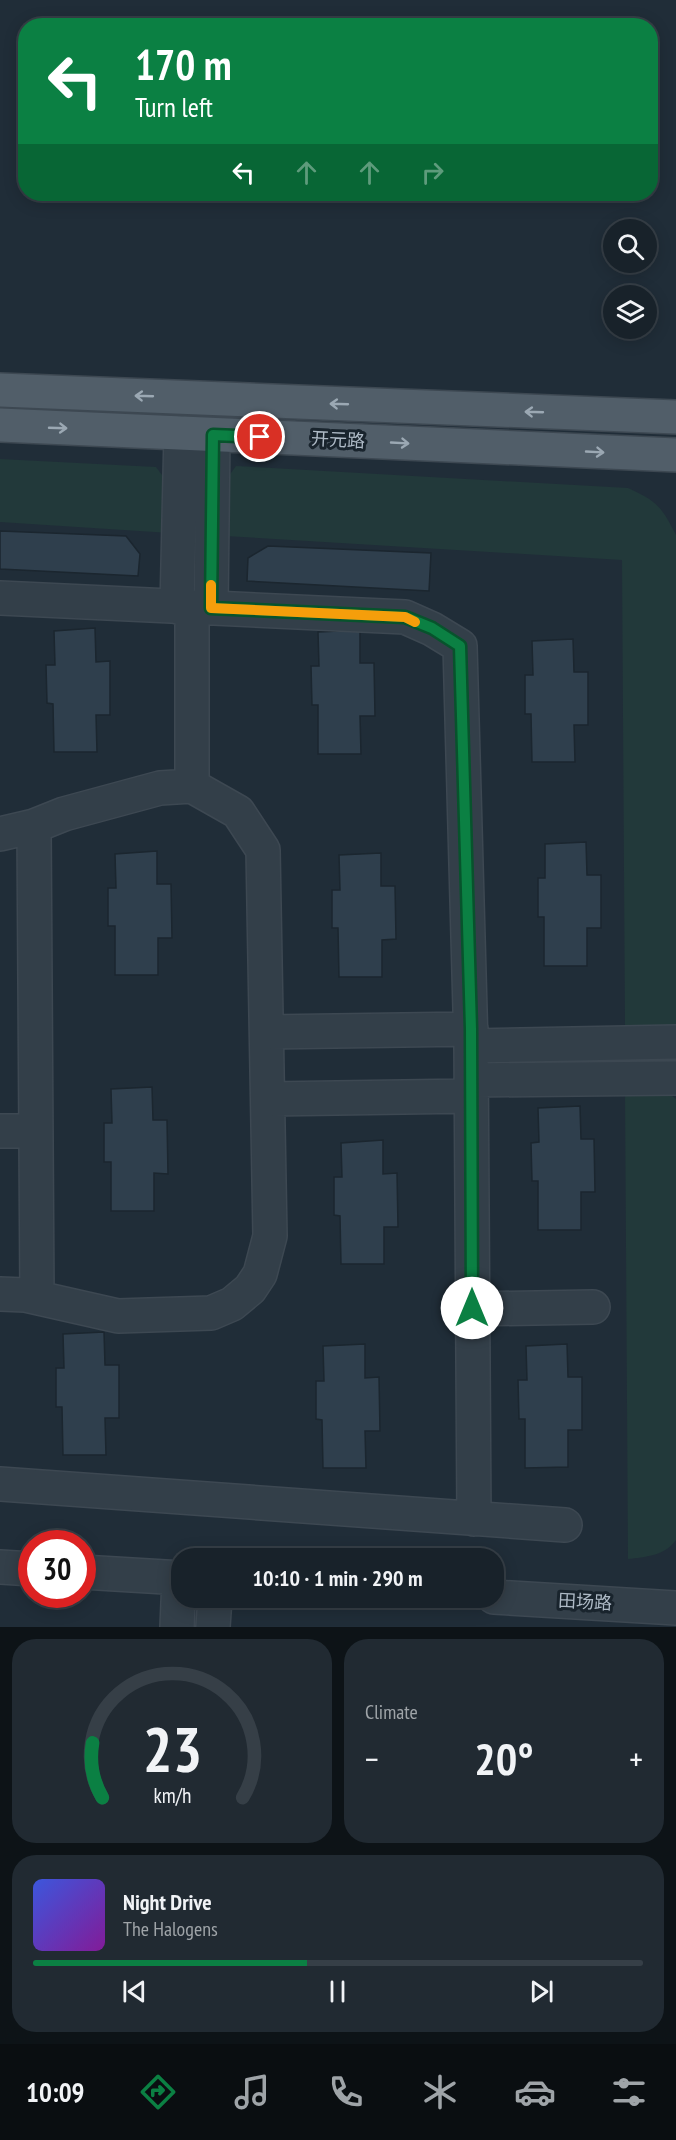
<!DOCTYPE html>
<meta charset="utf-8">
<style>
:root{--surface:#18222a;--page:#212a32;--text:#f1f3f6;--muted:#9fa4a8;--line:#363f47;--accent:#0b8043}
body{margin:0;font-family:"PT Sans Narrow","Noto Sans SC",sans-serif;background:var(--page);color:var(--text);height:100vh;display:flex;flex-direction:column;font-size:22px;white-space:nowrap}
*{box-sizing:border-box;margin:0}
p{font-size:20px;color:var(--muted)}
.icon{flex:none;width:33px;height:33px;fill:none;stroke:currentColor;stroke-width:2;stroke-linecap:round;stroke-linejoin:round}
.map{position:relative;height:1627px;overflow:hidden}
.panel{display:flex;flex-direction:column;gap:12px;padding:12px;background:#0d1317;flex:1}
.panel>*{flex:none}
.guide{position:absolute;left:18px;top:18px;width:640px;height:183px;border-radius:24px;box-shadow:0 3px 15px #0003,0 0 0 2px var(--line);background:#0b8043;color:#fff;overflow:hidden}
.fabs{position:absolute;left:603px;top:219px;display:grid;gap:12px}
.fabs a{display:grid;place-items:center;width:54px;height:54px;border-radius:50%;background:var(--surface);box-shadow:0 3px 15px #0003,0 0 0 2px var(--line);font-size:30px}
.speed{position:absolute;left:18px;top:1530px;display:flex;gap:12px;font-size:30px;font-weight:700;text-align:center}
.speed>*{display:grid;place-content:center;width:78px;height:78px;border-radius:50%;background:var(--surface);box-shadow:0 3px 15px #0003,0 0 0 2px var(--line);line-height:1}
.speed .limit{border:9px solid #d22;background:#fff;color:#111}
.pin{position:absolute;display:grid;place-items:center;width:51px;height:51px;color:#fff;margin:-26px;border:3px solid #fff;border-radius:50%;box-shadow:0 2px 6px #0007}
.me{position:absolute;width:66px;margin:-33px;rotate:0deg;stroke-linejoin:round;filter:drop-shadow(0 0 4px #0008)}
.turn{display:flex;align-items:center;gap:21px;height:126px;padding:0 18px;font-size:27px}
.turn .icon{width:78px;height:78px;stroke-width:2.5}
.turn b{display:block;font-size:42px;line-height:51px}
.lanes{display:flex;align-items:center;height:57px;padding:0 18px;background:#0003;justify-content:center;gap:30px;direction:ltr}
.lanes .off{opacity:.35}
.big{font-size:45px;font-weight:700;line-height:1.1}
.panel .card{flex:1;display:flex;flex-direction:column;justify-content:center;gap:9px;min-width:0;padding:0 21px;border-radius:24px;background:var(--page)}
.panel .dial{align-items:center;gap:0}
.dial svg{height:156px;overflow:visible;fill:none;stroke:var(--line);stroke-width:7;stroke-linecap:round;text-anchor:middle}
.dial text{fill:var(--text);stroke:none}
.song{display:flex;align-items:center;gap:18px}
.cover{width:72px;height:72px;border-radius:9px;background:linear-gradient(135deg,hsl(230 70% 55%),hsl(290 70% 35%))}
.played{height:6px;border-radius:3px;background:linear-gradient(90deg,var(--accent) 45%,var(--line) 45%)}
.keys{display:flex;justify-content:space-around;direction:ltr}
.heat{display:flex;justify-content:space-between;align-items:center;font-size:33px;direction:ltr}
.panel .tiles{flex:1;display:grid;gap:12px;grid-template-columns:1fr 1fr}
.card:last-child{grid-column:span 2}
.trip{position:absolute;left:171px;top:1548px;width:333px;height:60px;border-radius:24px;background:var(--surface);box-shadow:0 3px 15px #0003,0 0 0 2px var(--line);font-weight:700;line-height:60px;text-align:center}
.dock{display:flex;height:96px;justify-content:space-around;align-items:center;background:#0a0e11;color:var(--muted)}
.dock .icon{width:42px;height:42px}
.dock .active{color:var(--accent)}
.dock b{font-size:27px;color:var(--text)}
.map>svg:first-child{display:block}
</style>
<div class="map">
<svg width="676" height="1627" viewBox="0 0 676 1627">
<rect width="100%" height="100%" fill="#202d38"/>
<!-- green -->
<path fill="#22393a" d="M0,459l156,8 9,12 5,54 -170,-11z
M236,466l392,22c30,14 33,18 48,47v491l-51,1 -3,-467 -397,-24 3,-59z
M625,1091l45,3 6,5v441c-11,16 -31,17 -48,19z"/>
<!-- building -->
<path fill="#2f3f4d" stroke="#1b262f" stroke-width="1.5" d="M0,531l126,5 14,18 -2,22 -138,-7z
M268,546l163,7 -2,38 -182,-10 1,-23z
M95,628l1,34 14,-1v54h-14l1,37h-43l-1,-48 -6,-1 -1,-38h9l-1,-34z
M360,630v33h14l1,53h-15l1,38h-43v-49h-6l-1,-39h8l-1,-34z
M573,639l1,33h14v53h-14l1,37h-43l-1,-48h-6v-39h8l-1,-34z
M586,842l1,33h14v53h-14v38h-43v-49h-6v-39h7v-34z
M157,851v33h14l1,54h-14v37h-43v-49h-7v-38h8l-1,-34z
M381,853v33h14l1,53 -14,1v37h-43l-1,-49h-6v-38h8l-1,-35z
M152,1087l1,33h14l1,54 -14,-1v38h-43v-49h-7v-39h8l-1,-34z
M580,1106l1,33h13l1,53h-14v38h-43v-49h-6l-1,-38 8,-1 -1,-34z
M383,1140v34l14,-1 1,54h-14v37h-43l-1,-48 -6,-1v-38h8l-1,-34z
M104,1332l1,33h14v53h-14l1,37h-43l-1,-48h-6v-39h8l-1,-34z
M365,1344v34l14,-1 1,54h-15l1,37h-43l-1,-48 -6,-1v-38h8l-1,-35z
M567,1344l1,33h14v53h-14v37l-43,1v-49h-6l-1,-39h9l-1,-34z"/>
<g fill="none" stroke-linecap="round" stroke-linejoin="round">
<!-- minor casing -->
<g stroke="#3d4852" stroke-width="36">
<path id="minor" d="M0,598l405,19 27,12 28,17 11,400 205,-4
M177,607l4,-174
M211,608l2,-173
M34,826l3,471
M0,834l34,-8 30,-12 96,-26 32,-2
M267,1032l204,-3
M471,1046l3,473
M471,1080l205,-2
M269,1099l202,-3
M0,1131h36
M0,1294l25,1 93,21 93,-3 21,-9 18,-15 10,-15 10,-38 -7,-386 -25,-38 -46,-26v-179
M472,1309l121,-2
M0,1484l565,41
M0,1567l32,2
M82,1572l100,6
M494,1597l182,11
M177,1627l2,-49
M213,1627l2,-29"/>
</g>
<!-- major casing -->
<g stroke="#3d4852" stroke-width="36">
<path id="major" d="M0,390l676,27
M0,425l676,30"/>
</g>
<!-- minor -->
<use href="#minor" stroke="#333f49" stroke-width="33"/>
<!-- major -->
<use href="#major" stroke="#515e69" stroke-width="33"/>
</g>
<!-- one-way arrows -->
<defs><path id="oneway-shaft" d="M-6 0H5M1.5-3L5.5 0L1.5 3" fill="none" stroke-width="1.6" stroke-linecap="round" stroke-linejoin="round" transform="scale(1.5)"/></defs>
<g stroke="#9ba8b3">
<use href="#oneway-shaft" transform="translate(144 396) rotate(-178)"/>
<use href="#oneway-shaft" transform="translate(339 404) rotate(-178)"/>
<use href="#oneway-shaft" transform="translate(534 412) rotate(-178)"/>
<use href="#oneway-shaft" transform="translate(58 428) rotate(2)"/>
<use href="#oneway-shaft" transform="translate(400 443) rotate(3)"/>
<use href="#oneway-shaft" transform="translate(595 452) rotate(3)"/>
</g>
<g fill="none" stroke-linecap="round" stroke-linejoin="round">
<!-- route casing -->
<g stroke="#07532c" stroke-width="15">
<path id="route" d="M260,437l-47,-2 -2,173 194,9 27,11 28,18 11,383 1,279"/>
</g>
<!-- route -->
<use href="#route" stroke="#0b8043" stroke-width="10"/>
<!-- slow -->
<path stroke="#f59e0b" stroke-width="10" d="M211,585v23l194,9 10,5"/>
</g>
<g text-anchor="middle" stroke-width="6" stroke-linejoin="round" paint-order="stroke">
<!-- street labels -->
<g font-size="18" fill="#aebac6" stroke="#19242d">
<text transform="translate(338 440) rotate(3)" y="6">开元路</text>
<text transform="translate(585 1602) rotate(3)" y="6">田场路</text>
</g>
</g>
</svg>
<div class="fabs">
<a><svg class="icon" aria-label="search" viewBox="0 0 24 24"><circle cx="10" cy="10" r="6"/><path d="M15 15l6 6"/></svg></a>
<a><svg class="icon" aria-label="layers" viewBox="0 0 24 24"><path d="M12 4l9 5-9 5-9-5zM3 14l9 5 9-5"/></svg></a>
</div>
<div class="speed"><div class="limit">30</div></div>
<div class="pin" style="left:260px;top:437px;background:#d93025"><svg class="icon" aria-label="arrive" viewBox="0 0 24 24"><path d="M6 21V4h12l-3 4 3 4H6"/></svg></div>
<svg class="me" style="left:472px;top:1308px" viewBox="-20 -20 40 40"><circle r="19" fill="#fff"/><path d="M0-13L10 11 0 6-10 11z" fill="#0b8043"/></svg>
<div class="trip">10:10 · 1 min · 290 m</div>
<div class="guide">
<div class="turn"><svg class="icon" aria-label="left" viewBox="0 0 24 24"><path d="M17 20v-9H6M10 6l-5 5 5 5"/></svg><div><b>170 m</b>Turn left</div></div>
<div class="lanes"><svg class="icon" aria-label="left" viewBox="0 0 24 24"><path d="M17 20v-9H6M10 6l-5 5 5 5"/></svg><svg class="icon off" aria-label="ahead" viewBox="0 0 24 24"><path d="M12 20V5M6 11l6-6 6 6"/></svg><svg class="icon off" aria-label="ahead" viewBox="0 0 24 24"><path d="M12 20V5M6 11l6-6 6 6"/></svg><svg class="icon off" aria-label="right" viewBox="0 0 24 24"><path d="M7 20v-9h11M14 6l5 5-5 5"/></svg></div>
</div>
</div>
<section class="panel">
<div class="tiles">
<div class="card dial"><svg viewBox="0 0 100 80">
<path d="M14 69A42 42 0 1 1 86 69"/>
<path d="M14 69A42 42 0 0 1 9 41" stroke="#0b8043"/>
<text x="50" y="56" font-size="32" font-weight="700">23</text>
<text x="50" y="72" font-size="11">km/h</text>
</svg></div>
<div class="card"><p>Climate</p>
<div class="heat"><a>−</a><b class="big">20°</b><a>+</a></div>
</div>
<div class="card">
<div class="song"><i class="cover"></i><div><b>Night Drive</b><p>The Halogens</p></div></div>
<div class="played"></div>
<div class="keys"><svg class="icon" aria-label="previous" viewBox="0 0 24 24"><path d="M18 5L8 12l10 7zM5 5v14"/></svg><svg class="icon" aria-label="pause" viewBox="0 0 24 24"><path d="M8 5v14M16 5v14"/></svg><svg class="icon" aria-label="next" viewBox="0 0 24 24"><path d="M6 5l10 7-10 7zM19 5v14"/></svg></div>
</div>
</div>
</section>
<nav class="dock">
<b>10:09</b>
<svg class="icon active" aria-label="directions" viewBox="0 0 24 24"><path d="M12 3l9 9-9 9-9-9zM9 14v-3h6M13 9l2 2-2 2"/></svg>
<svg class="icon" aria-label="music" viewBox="0 0 24 24"><path d="M9 18V5l10-2v13"/><circle cx="6" cy="18" r="3"/><circle cx="16" cy="16" r="3"/></svg>
<svg class="icon" aria-label="phone" viewBox="0 0 24 24"><path d="M5 4h4l2 5-3 2q2 4 5 5l2-3 5 2v4C11 20 4 13 5 4z"/></svg>
<svg class="icon" aria-label="climate" viewBox="0 0 24 24"><path d="M12 3v18M4 7l16 10M4 17L20 7"/></svg>
<svg class="icon" aria-label="car" viewBox="0 0 24 24"><path d="M5 17H2v-5l4-1 3-4h7l3 4 3 1v5h-3M9 17h6M6 11h13"/><circle cx="7" cy="17" r="2"/><circle cx="17" cy="17" r="2"/></svg>
<svg class="icon" aria-label="filters" viewBox="0 0 24 24"><path d="M4 7h16M4 17h16"/><circle cx="9" cy="7" r="2"/><circle cx="15" cy="17" r="2"/></svg>
</nav>
